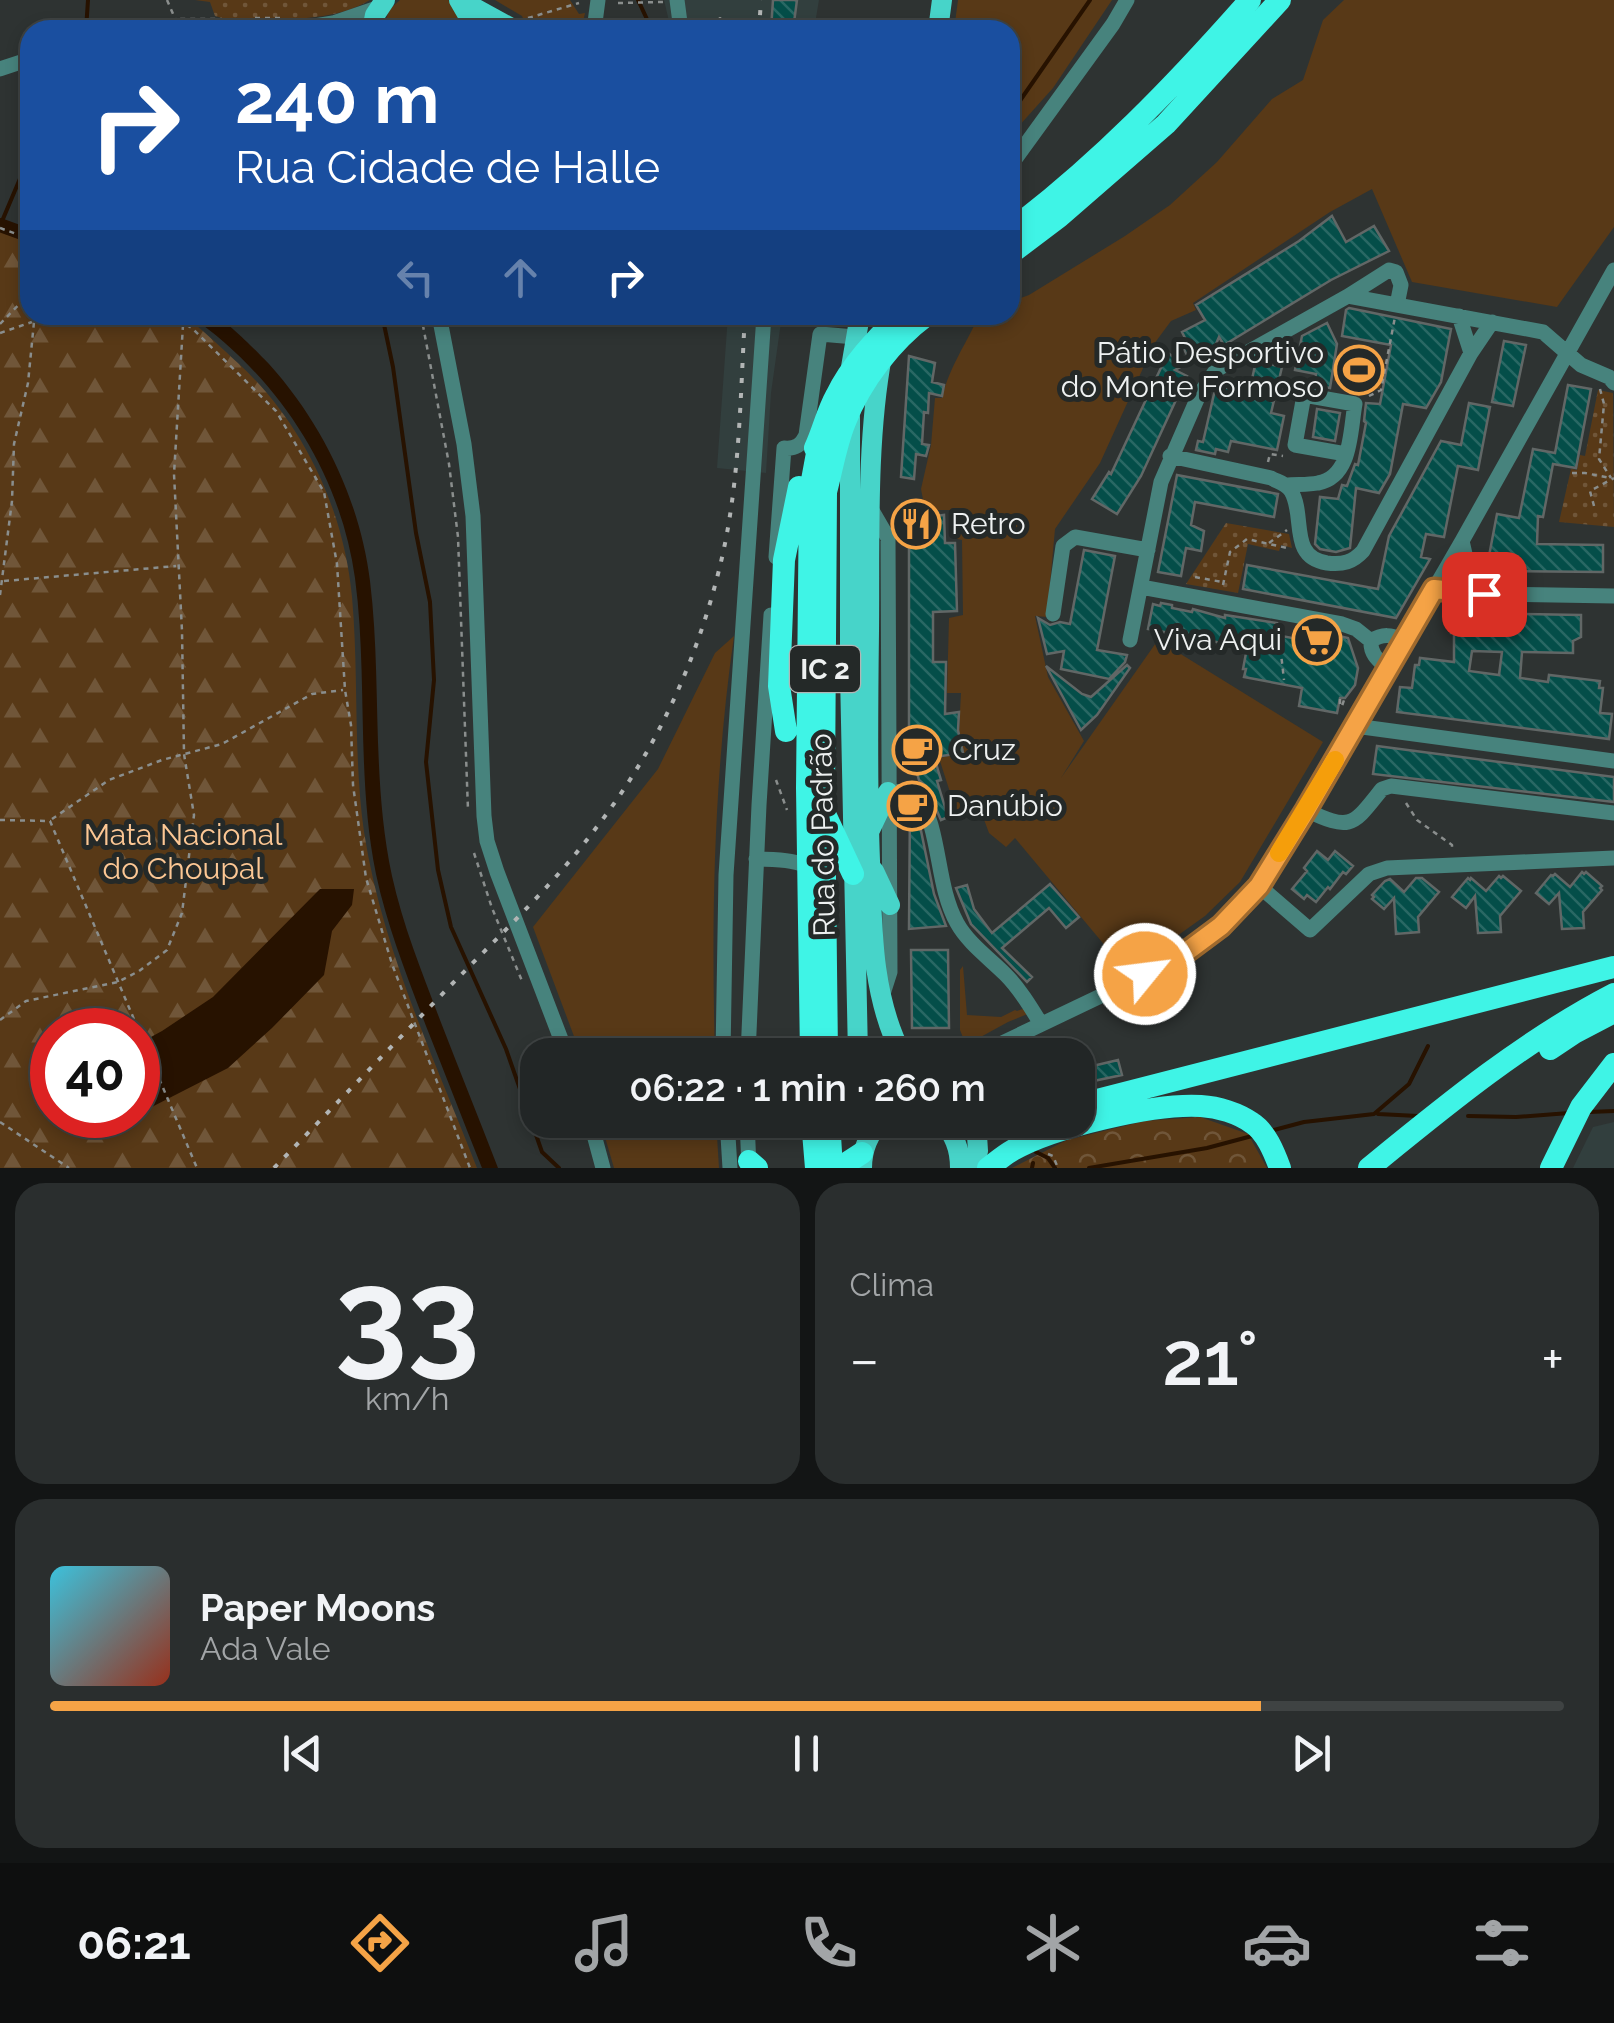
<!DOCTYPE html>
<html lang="pt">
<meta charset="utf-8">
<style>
:root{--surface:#222626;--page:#2a2e2e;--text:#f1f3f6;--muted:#a2a5a7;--line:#3f4343;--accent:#f5a346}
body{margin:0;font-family:Raleway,sans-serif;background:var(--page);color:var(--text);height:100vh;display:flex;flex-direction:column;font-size:38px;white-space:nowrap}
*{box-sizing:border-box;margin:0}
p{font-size:32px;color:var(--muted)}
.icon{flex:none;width:55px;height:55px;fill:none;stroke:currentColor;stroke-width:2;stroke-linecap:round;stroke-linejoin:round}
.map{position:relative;height:1168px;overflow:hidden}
.details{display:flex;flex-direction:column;gap:15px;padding:15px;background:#131515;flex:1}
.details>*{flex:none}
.hud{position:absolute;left:20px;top:20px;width:1000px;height:305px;border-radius:30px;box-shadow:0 5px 15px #0003,0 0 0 2px var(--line);background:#1a4fa0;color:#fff;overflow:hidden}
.speed{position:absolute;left:30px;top:1008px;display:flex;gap:20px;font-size:50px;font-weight:700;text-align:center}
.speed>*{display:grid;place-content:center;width:130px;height:130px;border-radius:50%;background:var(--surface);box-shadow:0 5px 15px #0003,0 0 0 2px var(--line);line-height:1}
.speed .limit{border:15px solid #d22;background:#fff;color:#111}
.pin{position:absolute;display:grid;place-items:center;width:85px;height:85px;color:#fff;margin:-42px;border-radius:20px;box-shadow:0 5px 15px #0006}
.me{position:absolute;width:110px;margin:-55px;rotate:61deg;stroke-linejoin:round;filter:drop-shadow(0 0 8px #0008)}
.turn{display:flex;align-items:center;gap:35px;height:210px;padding:0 50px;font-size:45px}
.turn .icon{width:130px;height:130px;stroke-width:2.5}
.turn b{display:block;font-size:70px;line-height:85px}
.lanes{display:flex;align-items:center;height:95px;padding:0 50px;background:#0003;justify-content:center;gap:50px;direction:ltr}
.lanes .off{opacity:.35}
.big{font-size:75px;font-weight:600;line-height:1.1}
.details .tile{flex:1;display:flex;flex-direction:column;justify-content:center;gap:15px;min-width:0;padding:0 35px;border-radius:30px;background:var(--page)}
.details .dial{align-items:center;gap:0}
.dial b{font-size:130px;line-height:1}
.song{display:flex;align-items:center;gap:30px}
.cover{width:120px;height:120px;border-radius:15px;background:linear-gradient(135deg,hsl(190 70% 55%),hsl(10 70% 35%))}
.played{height:10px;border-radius:5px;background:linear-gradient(90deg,var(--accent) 80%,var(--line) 80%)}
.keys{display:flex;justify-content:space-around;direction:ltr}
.heat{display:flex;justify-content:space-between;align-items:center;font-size:55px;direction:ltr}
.details .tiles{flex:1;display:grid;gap:15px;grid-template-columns:1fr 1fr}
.tile:last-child{grid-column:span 2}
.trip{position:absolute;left:520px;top:1038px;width:575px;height:100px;border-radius:30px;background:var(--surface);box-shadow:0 5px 15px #0003,0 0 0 2px var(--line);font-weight:600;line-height:100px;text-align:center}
.tab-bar{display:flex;height:160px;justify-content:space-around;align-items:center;background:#0e0f0f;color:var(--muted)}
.tab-bar .icon{width:70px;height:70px}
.tab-bar .active{color:var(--accent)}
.tab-bar b{font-size:45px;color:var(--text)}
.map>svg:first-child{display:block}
</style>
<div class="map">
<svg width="1614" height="1168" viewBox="0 0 1614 1168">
<defs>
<pattern id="forest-firs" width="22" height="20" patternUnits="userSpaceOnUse" patternTransform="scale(2.5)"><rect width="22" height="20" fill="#583917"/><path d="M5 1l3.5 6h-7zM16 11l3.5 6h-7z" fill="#705639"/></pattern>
<pattern id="park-crowns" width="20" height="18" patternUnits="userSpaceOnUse" patternTransform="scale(2.5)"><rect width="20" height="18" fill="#583917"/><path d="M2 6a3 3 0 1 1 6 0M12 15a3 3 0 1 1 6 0" fill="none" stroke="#705639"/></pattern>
<pattern id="garden-dots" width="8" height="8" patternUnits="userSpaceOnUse" patternTransform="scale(2.5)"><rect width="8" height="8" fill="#583917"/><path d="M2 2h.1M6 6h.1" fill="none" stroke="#705639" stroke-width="1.8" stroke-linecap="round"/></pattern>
<pattern id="building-back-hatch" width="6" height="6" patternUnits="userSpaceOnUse" patternTransform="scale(2.5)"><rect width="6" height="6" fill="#044e49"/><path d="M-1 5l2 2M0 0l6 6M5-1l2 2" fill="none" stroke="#296864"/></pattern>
</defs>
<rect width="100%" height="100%" fill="#2e3332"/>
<!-- built -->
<path fill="#323f3e" d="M664,0h155l-5,30h-143z
M728,315h54l-11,78 -5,80 -49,-5z
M1614,1122v46h-41l20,-41z"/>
<!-- grass -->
<path fill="#583917" d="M400,0h48l10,9 7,21h-82l6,-20z
M495,0h75l9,14 6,-1 -2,9 -6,8h-39l-13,-7 -3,-7z
M958,0h154l-59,88 -43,48v-106h-56z
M1344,0h270v227l-57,80 -145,-25 -40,-93 -42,23 -137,91 3,7 -25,11 -17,23 -54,119 -45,66 -8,88 -12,-1 13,61 36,64 -23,37 97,-138 165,102 -83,140 -35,34 -42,30 -41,20 -107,-128 -9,9 -17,-14 -10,-27 -22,8 -18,-56 25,-5 -5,-23 2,-37h-14l2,-75 14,-3 -1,-75 -5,-1 -5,-29h-27l-4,-21 10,-44 4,-47h7c7,-31 25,-55 37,-83h31v-13l19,-7 96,-59 45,-31 47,-43 55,-63 31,-19 20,-60z
M1339,352l46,8 -5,29 -46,-8z
M734,636c-20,139 -23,279 -19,419h-134l-48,-128 125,-158 57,-116z
M963,966l4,49 34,2 14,-7 2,1 11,-4 2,6 -22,9 -42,23 -6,-15v-60z
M600,1120h116l3,48h-105z"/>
<!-- forest -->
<path fill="url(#forest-firs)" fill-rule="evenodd" d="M0,229l30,12v74c38,0 76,0 114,0 10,0 28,-3 37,0 12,5 47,39 58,49 65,60 105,146 113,233 7,78 1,157 12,235 18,117 70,226 113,336h-477zM52,1030h86v85h-86z"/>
<!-- park -->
<path fill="url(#park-crowns)" d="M1200,1117l48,17 19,34h-255l55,-28 78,-19z"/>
<!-- garden -->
<path fill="url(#garden-dots)" d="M195,0h175c-42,25 -98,18 -145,19l-10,-3 -5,-14z
M1598,390l15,3 1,134 -55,-5 12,-53 6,1 3,-15 5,1z
M1226,523l63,11 3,14 -11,-3 -2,6 -31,-7 -10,49 -52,-9z"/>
<!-- water -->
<path fill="#271200" d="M189,315c7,0 16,-2 23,0 13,3 46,38 57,49 54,60 91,137 101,217 12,98 1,197 22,295 11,50 30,96 48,144 19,49 39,99 58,148h-16c-19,-47 -37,-95 -56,-142 -19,-50 -39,-100 -50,-152 -20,-98 -8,-198 -21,-296 -15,-107 -78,-202 -166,-263z
M320,889h34l-2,16 -20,26 -8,44 -52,53 -44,40 -90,46v-70l24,-13 51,-34z"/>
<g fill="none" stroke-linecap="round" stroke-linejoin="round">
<!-- stream -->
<path stroke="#271200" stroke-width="4" d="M638,0l14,30
M86,30l2,-30
M1010,115l80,-115
M0,226l30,-71
M382,315l11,52 23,166 14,69 4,78 -8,82 12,108 13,57 55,122 36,103 17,16
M1589,1112l25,-1
M1378,1114l40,2
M1468,1116l48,1 53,-4
M1274,1130l30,-8 70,-8 35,-30 19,-38
M1036,1152l12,6 7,10
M1032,1168l1,-5
M1089,1168l118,-20 45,-12"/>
<!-- canal -->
<path stroke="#271200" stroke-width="14" d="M0,225l30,11"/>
</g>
<!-- building -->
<path fill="url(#building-back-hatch)" stroke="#616766" stroke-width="2.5" fill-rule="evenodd" d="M773,0h24l-4,30h-22z
M1332,216l14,26 28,-16 15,25 -58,29 -107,65 -5,-8 -7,16 -5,-1 -16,10 -11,-20 5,-4 -3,-6 23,-12 -9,-15 103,-64z
M1349,308l102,21 -10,53 -15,26 -23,-4 -13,70 -11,19 -23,-5 -6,60 -14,4 -16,-3 -5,-5 5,-47 18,2 4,-14 5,1 8,-22 3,1 8,-42 -2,-2 2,-18 14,1 11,-59 -49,-9 4,-26z
M1327,323l10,21 -7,44 -15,-3 1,-11 -21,-4 7,-34z
M1504,341l22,4 -13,61 -21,-4z
M1168,353l16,12 -9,5 12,6 -46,100 -24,38 -25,-15 17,-27 2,2z
M909,356l26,7 -3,19 12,3 -2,11 -13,-3 -1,20 -4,-1 -2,32 7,1 -3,11 -10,-2 -2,25 -13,-2z
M1256,361l26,6 -11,46 13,3 -7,34 -46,-9 -3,11 -12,-3 -1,5 -19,-4 2,-9 5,1 11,-48 5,-8 30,7z
M1568,385l23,4 -12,63 -3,16 -23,-4 -10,53 -5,-1 -1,28 66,1v27l-94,-1 -1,10 -23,-4 12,-63 22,4 14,-69 22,4z
M1469,403l21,4 -12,63 -20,-4 -14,71 -18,-3 -5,23 9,2 -34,59 -153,-29 4,-24 131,24 11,-53 52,-95 20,4z
M1317,409l23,4 -5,28 -22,-4z
M1177,475l101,19 -4,23 -79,-15 -4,23 13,6 -3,20 -15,-3 -5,28 -23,-4z
M934,512l1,4 9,-1 1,28h10l2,68 -24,1v50h13l-1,52 14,-2 -1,18 5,23 -29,4 7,23 -4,1 11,36 -7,3 -15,-34 -7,-6 -10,-36v-231z
M1084,550l31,6 -18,94 30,5 -2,7 -16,17 -48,-10 3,-18 -17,3 -9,-36 12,7 10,-3 10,2z
M1161,603l11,2v3l20,4 1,-3 32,9v-3l52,8 -1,12 32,6 9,-10 31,7 10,30 -3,17 -10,13h-5l-3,15 -38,-7 3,-18 -58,-11 2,-8h-3l4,-21 -66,-13 -2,15 -15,-9 1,-9 -17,-3 5,-25 7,2z
M1454,613l127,2v22l-8,4v12l-51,-1 -2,26 28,4 1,-7 51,6 -1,7h4l-3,25 12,1 -3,25 -212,-27 3,-25 12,1 3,-23h4l1,-7 34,4v-29h-3v-15h3zM1472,651l30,1 -3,23 -30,-4z
M1127,665l3,3 -33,47 -16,15 -35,-64 36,28 9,3z
M1377,746l237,31v25l-241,-28z
M910,803l10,23 14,68 12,32 -37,3z
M1317,851l11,9 7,-9 18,15 -7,8 -3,-2 -13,17 -2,-2 -12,15 -9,-7 -3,4 -12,-10 15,-18 -3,-3z
M1582,872l2,2 2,-2 16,14 -2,2 2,2 -19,22 1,16 -22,1 -3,-36 -10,11 -13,-11 15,-18 2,1 2,-2 15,13z
M1499,876l2,2 2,-2 18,15 -21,25 1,16 -23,1 -3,-37 -9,12 -14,-11 16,-19 2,2 1,-2 15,13z
M1416,878h6l17,14 -21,25 1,15 -23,2 -2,-36 -10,11 -12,-10 2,-2 -2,-2 13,-14 5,-2 14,13z
M1050,884l29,33 -13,11 -17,-20 -47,40 30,29 -5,5 -56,-58 -15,-36 11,-3 7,24 18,24z
M911,950h37l1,78h-37z
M1118,1060l4,15 -38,8 -4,-14z"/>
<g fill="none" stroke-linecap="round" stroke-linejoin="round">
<!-- path -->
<path stroke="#8a8e8d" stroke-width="2.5" stroke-dasharray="5 5" stroke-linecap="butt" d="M167,0l13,30
M618,3l45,-1
M720,17v4
M255,18h27
M528,18l51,-15
M745,23v-5
M101,30l75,-11h46
M0,228l30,11
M169,315l23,13 84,83 48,81 13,72 8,126 6,35 2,60 13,93 26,86 78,204
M421,315l28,149 9,73 10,273
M0,324l30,-31
M0,333l32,-11
M1600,389l4,15 -5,55 12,19
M1369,396l12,-6 14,-73
M1268,462l2,-8 13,2
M1572,473h13l25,5
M1594,506l-4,-15 24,-13
M1269,543l18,-13
M1195,577l27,5
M4,581l172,-15
M1223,585l7,-33 17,-13 40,9
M0,595l12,-94 2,-57 14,-61 6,-61 11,-7
M1280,629l-1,7 5,44
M1340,699v7h2l2,-6
M776,780l11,30
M1406,803l11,17 35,25v4
M52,819l57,-39 53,-20 60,-16 90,-50 31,-4
M0,820l50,1 147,347
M474,853l18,55 30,73
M0,1020l26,-19 92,-19 21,-11 28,-21 15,-37 12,-98 -10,-61 -2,-123 -8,-157 9,-149
M0,1122l69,46
M1048,1154l5,2 5,12"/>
<!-- minor -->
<path stroke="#47837d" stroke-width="15" d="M677,0l4,30
M231,30h16
M290,30l43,-7 47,-16
M594,30l4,-30
M0,69l30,-10
M1010,166l103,-142 14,-24
M1348,296l41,-26 7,2 5,13 -4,20
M439,315l25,129 9,72 11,300 3,25 10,31 70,183
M1459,316l12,37
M1170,456l101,22c7,4 15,5 20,13 15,25 -3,66 36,72 16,2 26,-1 36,-12l108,-198 21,-31
M1286,485c10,-1 22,0 32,-2 34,-6 32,-52 37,-79l-51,-9 -9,50 51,9
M870,507l18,31 2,434 -8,25
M1462,541l12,52
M776,557l8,-109c12,1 17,-3 22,-13l14,-101 35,3
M1141,587l201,37 14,5 15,12
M1434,589l50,5 130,2
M1053,614l10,-68 12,-9 73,13
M1130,640l31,-158 37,-85 18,-27 132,-74 195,36 38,33 28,12 5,6
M1388,669c-10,-9 -18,-15 -17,-28 12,-8 20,-6 34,-1
M1355,726l259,35
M888,792l28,-1c26,40 19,92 41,132 11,20 32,35 48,51 14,14 25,32 36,50
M1306,810c46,22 47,15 76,-21l9,-3 223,27
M756,859c21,1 41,0 59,11
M1259,886l51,44 59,-56 18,-6 227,-10
M723,1055l3,-180 38,-560
M748,1055l11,-250 12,-190
M977,1055l197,-94 47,-35 38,-40 47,-76 156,-269 152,-271
M590,1120l13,48
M727,1120l3,48
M747,1120l2,48"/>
<!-- major -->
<path stroke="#47d4c9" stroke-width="20" d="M459,0l11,19 3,11
M460,0l55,30
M372,30l3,-15 10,-15
M938,30l4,-30
M882,356c-16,86 -12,187 -13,275 -1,77 -2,153 1,230 2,66 1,134 32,194
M850,373l10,-58
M850,417v257l8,381
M870,830l18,-38
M874,871l16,34
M941,1120c13,14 19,28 19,48
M862,1168c0,-19 6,-34 20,-48
M973,1168l5,-17 -2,-31"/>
<!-- highway -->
<path stroke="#3ff4e6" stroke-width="22" d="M1010,231c89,-67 166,-147 240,-231
M1010,254l49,-37 107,-93 114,-124
M824,812l29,62
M1550,1049l24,-16 40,-21
M1078,1105l536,-138
M991,1120h18
M749,1161l8,7
M839,1168l23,-15
M988,1168c8,-6 16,-13 25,-18 40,-23 142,-47 188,-44 17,1 37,7 51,17 14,9 22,29 28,45
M1369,1168c77,-63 156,-128 245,-174
M1551,1168l30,-61 33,-43"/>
<!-- rail -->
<path stroke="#b2b5b5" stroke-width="4" stroke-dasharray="5 10" stroke-linecap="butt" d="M759,30l2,-30
M274,1168c60,-62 119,-123 179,-185 49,-50 101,-99 143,-155 59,-76 100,-165 123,-258 21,-83 21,-170 26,-255"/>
<!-- highway-bridge -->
<path stroke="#3ff4e6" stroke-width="22" d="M815,448c8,-17 12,-36 21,-52 15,-31 40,-57 64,-81
M786,731l-7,-45 5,-126 15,-73
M811,1055l-4,-267 3,-297 10,-54
M827,1055l-3,-266 2,-297c6,-23 10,-48 19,-70 16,-41 47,-81 82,-107
M812,1120l4,48
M829,1120l3,48"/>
</g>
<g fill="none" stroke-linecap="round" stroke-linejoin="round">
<!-- route casing -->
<g stroke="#9f6a2e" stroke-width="25">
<path id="route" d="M1145,974l29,-13 47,-35 38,-40 47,-76 128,-221 50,5"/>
</g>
<!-- route -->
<use href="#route" stroke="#f5a346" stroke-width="18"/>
<!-- slow -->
<path stroke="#f59e0b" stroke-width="18" d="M1279,853l56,-93"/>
</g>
<!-- icons -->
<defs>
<g id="stadium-ring" transform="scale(2.5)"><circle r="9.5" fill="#242928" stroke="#f5a346" stroke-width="1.5"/><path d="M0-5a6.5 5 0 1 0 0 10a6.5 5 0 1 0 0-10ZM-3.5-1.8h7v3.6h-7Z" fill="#f5a346"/></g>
<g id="restaurant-ring" transform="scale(2.5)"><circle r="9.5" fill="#242928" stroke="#f5a346" stroke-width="1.5"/><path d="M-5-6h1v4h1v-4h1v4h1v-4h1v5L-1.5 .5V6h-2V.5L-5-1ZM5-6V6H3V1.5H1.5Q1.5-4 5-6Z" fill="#f5a346"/></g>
<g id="supermarket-ring" transform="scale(2.5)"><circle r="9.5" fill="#242928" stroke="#f5a346" stroke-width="1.5"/><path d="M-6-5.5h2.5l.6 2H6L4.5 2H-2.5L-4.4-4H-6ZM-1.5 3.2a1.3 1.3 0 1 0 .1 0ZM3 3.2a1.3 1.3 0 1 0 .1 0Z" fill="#f5a346"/></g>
<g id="cafe-ring" transform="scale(2.5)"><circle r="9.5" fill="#242928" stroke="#f5a346" stroke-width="1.5"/><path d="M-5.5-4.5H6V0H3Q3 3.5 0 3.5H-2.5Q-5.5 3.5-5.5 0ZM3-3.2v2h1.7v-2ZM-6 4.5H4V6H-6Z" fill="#f5a346"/></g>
</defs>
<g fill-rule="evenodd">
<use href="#stadium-ring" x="1359" y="370"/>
<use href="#restaurant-ring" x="916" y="524"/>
<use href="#supermarket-ring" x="1317" y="640"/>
<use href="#cafe-ring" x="917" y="750"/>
<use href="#cafe-ring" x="912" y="806"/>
</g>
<g text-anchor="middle" stroke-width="10" stroke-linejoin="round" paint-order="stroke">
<!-- shield labels -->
<rect fill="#242928" stroke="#b1b5b5" stroke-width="2.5" x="790" y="646" width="70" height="46" rx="8"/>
<g font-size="28" font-weight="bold" fill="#eef1f1">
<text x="825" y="679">IC 2</text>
</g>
<!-- poi labels -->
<g font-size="30" fill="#eef1f1" stroke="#242928" text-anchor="start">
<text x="1324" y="363" text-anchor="end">Pátio Desportivo<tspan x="1324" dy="34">do Monte Formoso</tspan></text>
<text x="951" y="534">Retro</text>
<text x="1282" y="650" text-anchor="end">Viva Aqui</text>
<text x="952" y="760">Cruz</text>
<text x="947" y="816">Danúbio</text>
</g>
<!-- park labels -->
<g font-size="30" fill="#fcc794" stroke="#242928">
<text x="183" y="845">Mata Nacional<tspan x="183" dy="34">do Choupal</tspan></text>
</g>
<!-- street labels -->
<g font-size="30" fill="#eef1f1" stroke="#242928">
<text transform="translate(823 835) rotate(-91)" y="10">Rua do Padrão</text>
</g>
</g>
</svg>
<div class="speed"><div class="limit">40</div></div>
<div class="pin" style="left:1484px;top:594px;background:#d93025"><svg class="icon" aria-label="arrive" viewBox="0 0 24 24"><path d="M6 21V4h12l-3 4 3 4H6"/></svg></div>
<svg class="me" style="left:1145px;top:974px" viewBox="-20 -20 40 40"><circle r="17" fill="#f5a346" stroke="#fff" stroke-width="3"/><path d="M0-11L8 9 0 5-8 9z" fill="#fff"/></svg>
<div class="trip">06:22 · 1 min · 260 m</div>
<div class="hud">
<div class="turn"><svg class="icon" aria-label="right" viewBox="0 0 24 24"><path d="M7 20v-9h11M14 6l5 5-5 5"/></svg><div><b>240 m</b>Rua Cidade de Halle</div></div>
<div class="lanes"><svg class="icon off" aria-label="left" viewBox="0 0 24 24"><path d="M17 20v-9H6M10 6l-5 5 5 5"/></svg><svg class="icon off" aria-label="ahead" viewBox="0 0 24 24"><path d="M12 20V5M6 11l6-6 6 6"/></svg><svg class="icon" aria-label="right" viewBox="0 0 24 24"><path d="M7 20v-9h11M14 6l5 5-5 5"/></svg></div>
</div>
</div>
<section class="details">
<div class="tiles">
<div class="tile dial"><b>33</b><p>km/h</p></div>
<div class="tile"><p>Clima</p>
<div class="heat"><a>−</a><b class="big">21°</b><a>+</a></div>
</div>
<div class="tile">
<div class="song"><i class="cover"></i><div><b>Paper Moons</b><p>Ada Vale</p></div></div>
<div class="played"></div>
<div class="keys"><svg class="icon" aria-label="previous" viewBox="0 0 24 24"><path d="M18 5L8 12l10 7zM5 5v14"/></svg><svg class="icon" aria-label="pause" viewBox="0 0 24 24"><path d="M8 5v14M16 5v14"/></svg><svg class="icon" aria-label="next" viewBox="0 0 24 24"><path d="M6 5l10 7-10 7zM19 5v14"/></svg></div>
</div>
</div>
</section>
<nav class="tab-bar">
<b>06:21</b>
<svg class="icon active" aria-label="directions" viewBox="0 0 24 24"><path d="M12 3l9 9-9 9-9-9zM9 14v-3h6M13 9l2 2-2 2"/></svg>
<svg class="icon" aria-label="music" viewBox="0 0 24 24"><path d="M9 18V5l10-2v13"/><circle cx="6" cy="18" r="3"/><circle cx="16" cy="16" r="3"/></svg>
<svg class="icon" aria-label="phone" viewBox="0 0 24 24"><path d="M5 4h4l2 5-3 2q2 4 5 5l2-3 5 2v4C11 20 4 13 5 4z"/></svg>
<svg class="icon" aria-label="climate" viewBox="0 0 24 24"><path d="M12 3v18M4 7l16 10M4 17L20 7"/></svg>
<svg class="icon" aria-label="car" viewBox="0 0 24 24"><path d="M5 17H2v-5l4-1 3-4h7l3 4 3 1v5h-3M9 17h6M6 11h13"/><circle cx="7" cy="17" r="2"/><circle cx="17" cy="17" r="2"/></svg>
<svg class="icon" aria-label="filters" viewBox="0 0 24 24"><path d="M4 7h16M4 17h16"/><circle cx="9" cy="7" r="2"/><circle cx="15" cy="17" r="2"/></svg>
</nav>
